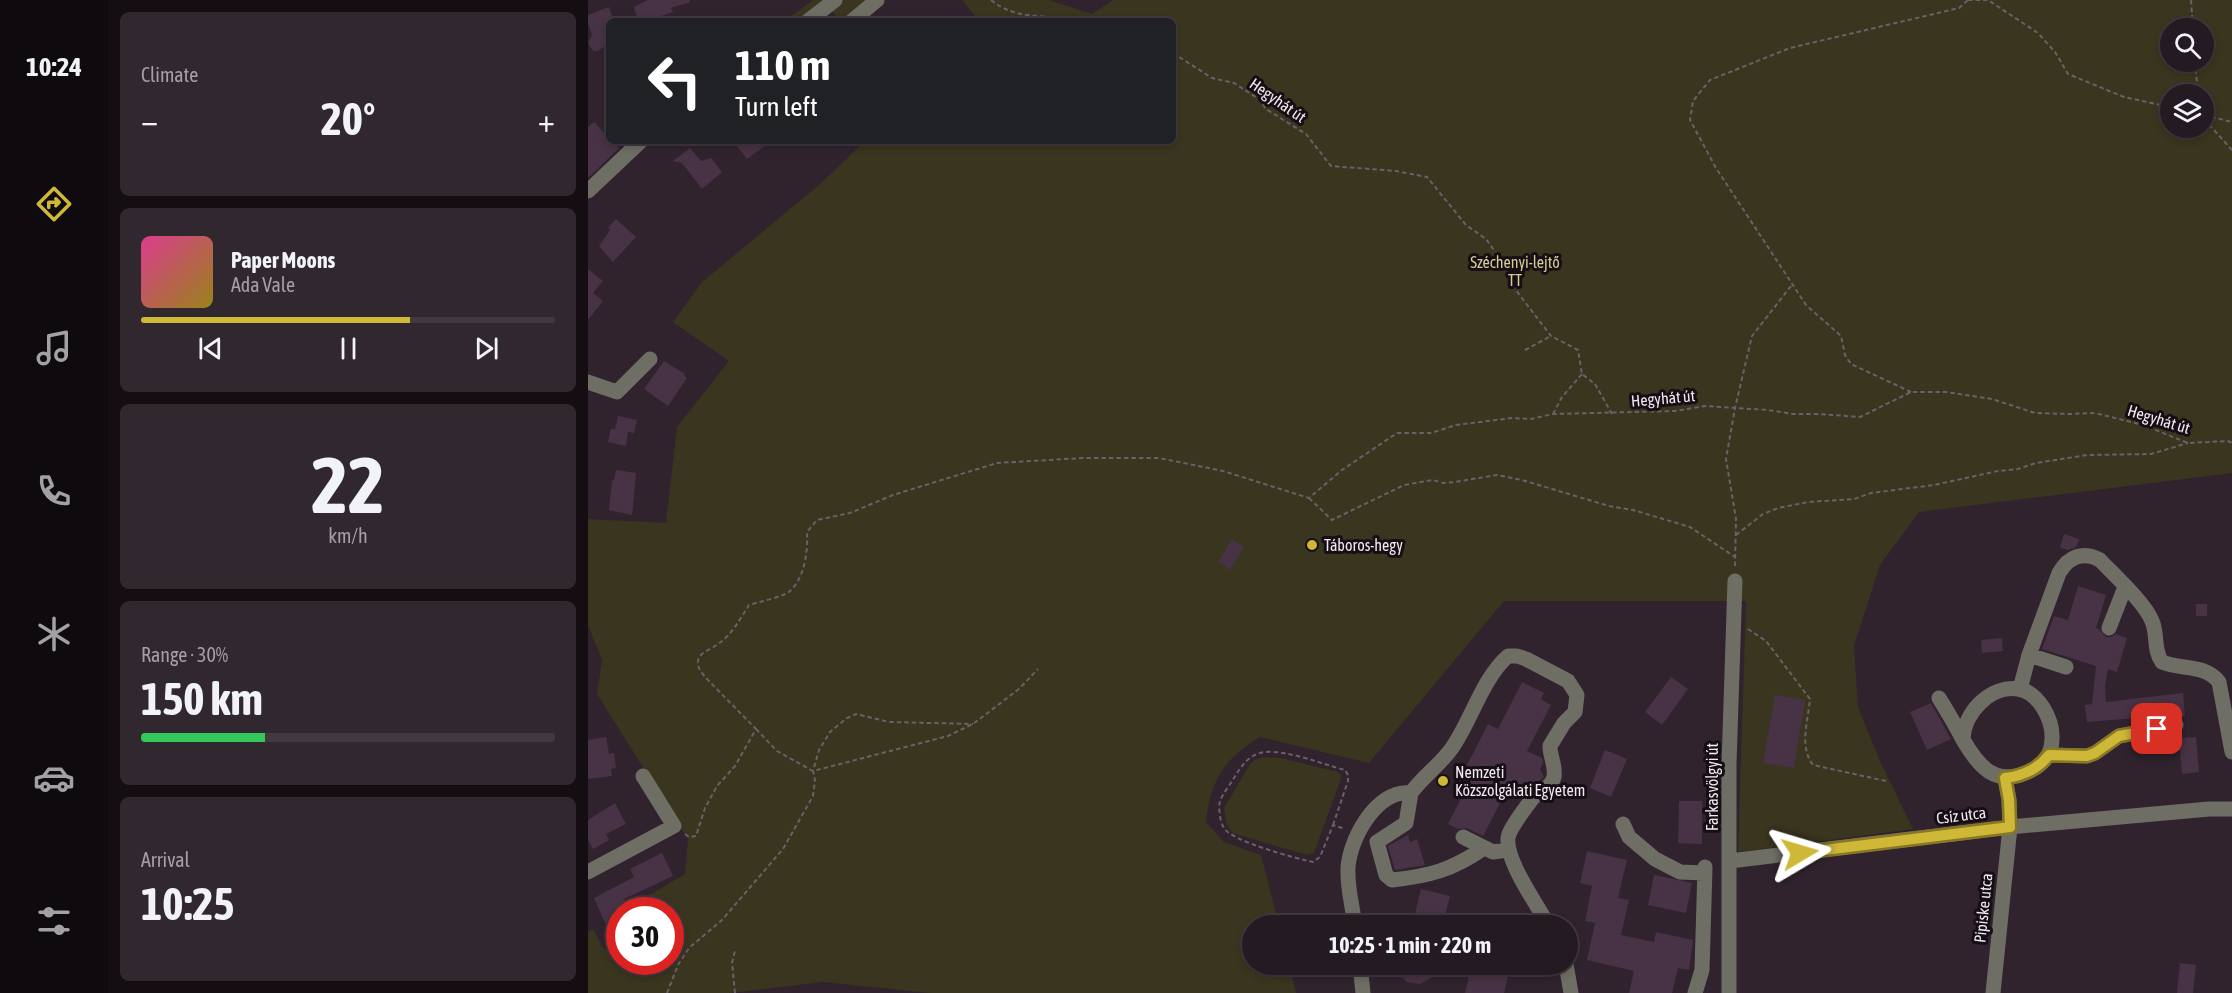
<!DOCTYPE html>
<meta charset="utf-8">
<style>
:root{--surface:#241a22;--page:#30272f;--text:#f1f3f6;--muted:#a3a1a5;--line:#413840;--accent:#cfb837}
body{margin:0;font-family:"Asap Condensed",sans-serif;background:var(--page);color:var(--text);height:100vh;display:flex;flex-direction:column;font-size:22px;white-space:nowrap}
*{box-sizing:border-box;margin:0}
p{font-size:20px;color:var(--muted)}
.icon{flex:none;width:33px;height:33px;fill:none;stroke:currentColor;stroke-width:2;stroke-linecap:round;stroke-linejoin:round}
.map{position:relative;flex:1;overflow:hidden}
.side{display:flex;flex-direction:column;gap:12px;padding:12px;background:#140e13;width:480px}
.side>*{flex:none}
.banner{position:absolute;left:18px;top:18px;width:570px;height:126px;border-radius:9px;box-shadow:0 3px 9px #0003,0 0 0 2px var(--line);background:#202124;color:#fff;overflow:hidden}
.buttons{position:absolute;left:1572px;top:18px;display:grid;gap:12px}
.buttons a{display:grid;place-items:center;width:54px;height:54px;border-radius:50%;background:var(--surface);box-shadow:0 3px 9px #0003,0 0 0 2px var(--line);font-size:30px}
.speed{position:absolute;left:18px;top:897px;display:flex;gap:12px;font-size:30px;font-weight:700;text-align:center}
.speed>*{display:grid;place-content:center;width:78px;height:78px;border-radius:50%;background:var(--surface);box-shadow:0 3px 9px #0003,0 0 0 2px var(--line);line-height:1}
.speed .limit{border:9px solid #d22;background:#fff;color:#111}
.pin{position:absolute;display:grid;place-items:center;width:51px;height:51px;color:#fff;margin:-26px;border-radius:12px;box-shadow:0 3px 9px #0006}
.me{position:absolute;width:66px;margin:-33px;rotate:83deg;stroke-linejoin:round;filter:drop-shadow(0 0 4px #0008)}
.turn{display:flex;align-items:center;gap:21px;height:126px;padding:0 30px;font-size:27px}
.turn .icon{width:78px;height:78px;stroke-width:2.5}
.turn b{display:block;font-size:42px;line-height:51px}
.big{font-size:45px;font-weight:700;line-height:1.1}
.side .card{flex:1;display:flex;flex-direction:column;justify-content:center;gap:9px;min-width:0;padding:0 21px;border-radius:9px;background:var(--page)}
.side .dial{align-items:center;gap:0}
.dial b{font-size:78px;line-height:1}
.song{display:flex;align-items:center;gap:18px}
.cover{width:72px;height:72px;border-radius:9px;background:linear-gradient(135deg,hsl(330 70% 55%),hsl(50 70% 35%))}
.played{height:6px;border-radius:3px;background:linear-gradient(90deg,var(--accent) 65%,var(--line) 65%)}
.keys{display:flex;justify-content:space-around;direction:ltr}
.heat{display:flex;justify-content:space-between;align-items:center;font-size:33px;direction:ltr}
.charge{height:9px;border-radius:4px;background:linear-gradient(90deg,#34c759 30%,var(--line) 0)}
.trip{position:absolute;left:654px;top:915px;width:336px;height:60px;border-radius:30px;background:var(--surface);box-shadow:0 3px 9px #0003,0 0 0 2px var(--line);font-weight:700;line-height:60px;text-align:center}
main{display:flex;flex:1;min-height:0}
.menu{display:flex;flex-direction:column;width:108px;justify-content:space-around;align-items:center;background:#0e0a0e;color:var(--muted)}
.menu .icon{width:42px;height:42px}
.menu .active{color:var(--accent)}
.menu b{font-size:27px;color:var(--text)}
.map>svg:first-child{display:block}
</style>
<main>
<nav class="menu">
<b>10:24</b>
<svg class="icon active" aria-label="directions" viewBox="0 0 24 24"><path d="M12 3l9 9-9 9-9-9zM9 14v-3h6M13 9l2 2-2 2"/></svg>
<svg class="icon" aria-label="music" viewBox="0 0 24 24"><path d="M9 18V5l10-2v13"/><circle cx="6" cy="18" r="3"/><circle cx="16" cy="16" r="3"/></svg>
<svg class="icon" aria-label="phone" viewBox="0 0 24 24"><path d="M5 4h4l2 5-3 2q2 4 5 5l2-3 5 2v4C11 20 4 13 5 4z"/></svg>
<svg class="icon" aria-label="climate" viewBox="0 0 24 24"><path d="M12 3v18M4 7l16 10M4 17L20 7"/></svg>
<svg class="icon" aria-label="car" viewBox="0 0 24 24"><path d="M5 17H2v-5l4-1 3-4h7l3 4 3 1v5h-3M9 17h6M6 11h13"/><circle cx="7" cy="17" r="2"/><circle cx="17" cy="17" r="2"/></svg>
<svg class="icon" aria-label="filters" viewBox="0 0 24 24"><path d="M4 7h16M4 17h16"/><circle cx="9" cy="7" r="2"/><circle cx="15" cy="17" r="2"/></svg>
</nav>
<section class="side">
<div class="card"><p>Climate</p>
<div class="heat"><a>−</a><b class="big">20°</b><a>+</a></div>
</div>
<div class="card">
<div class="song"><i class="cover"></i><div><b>Paper Moons</b><p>Ada Vale</p></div></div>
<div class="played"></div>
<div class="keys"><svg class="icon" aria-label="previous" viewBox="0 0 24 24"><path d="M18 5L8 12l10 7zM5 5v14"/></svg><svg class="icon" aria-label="pause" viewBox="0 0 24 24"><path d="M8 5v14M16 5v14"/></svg><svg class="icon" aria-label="next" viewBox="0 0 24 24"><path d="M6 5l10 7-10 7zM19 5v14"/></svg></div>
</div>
<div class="card dial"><b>22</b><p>km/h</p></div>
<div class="card"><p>Range · 30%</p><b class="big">150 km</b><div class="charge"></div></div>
<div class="card"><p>Arrival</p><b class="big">10:25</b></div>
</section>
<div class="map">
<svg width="1644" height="993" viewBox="0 0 1644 993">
<rect width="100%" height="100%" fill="#30232e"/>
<!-- green -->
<path fill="#39351e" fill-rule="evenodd" d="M225,0h19l-28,21h-19z
M249,0h35l-27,21h-5l-10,-13z
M374,0h87l43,14 21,-14h1119v473l-313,39 -39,53 -26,81 4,61 22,54 33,68 -175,23 8,-251h-242l-135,162 -109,-26c-36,22 -49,42 -54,85l18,20 37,13 18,70 -27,1v38l37,1 7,28h-366l-107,-11 -93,11h-142v-61l5,-3 11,20 15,-9 1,22h50v-52h-26l-6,-8 47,-28 3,-35 -91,-145 5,-34 -14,-35v-106l78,4 11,-96 52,-66 -56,-39 29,-40 116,-96 47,-45h308v-120h-194zM1582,28h34v34h-34zM1582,94h34v34h-34z
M677,757l16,1 57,14 4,4 -28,77 -7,2 -75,-22 -6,-11 -2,-14 26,-44 6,-5z"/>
<!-- building -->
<path fill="#483245" d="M60,0h42v2l-19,6 2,4 -27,9h-8l-4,-14z
M21,7l5,14h-5v22l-11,8h-5l-5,-8 4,-8 -4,-11v-9z
M6,122l15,16v3h3l7,7 -31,30v-51z
M145,141h38l-24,18z
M102,148l11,13 10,-3 11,14 -20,17 -20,-26 -9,-2z
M28,219l20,18 -23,25 -14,-16 11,-16 -2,-2z
M0,269l15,12 -10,12 10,8 -15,19z
M76,361l21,13 -1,2 3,2 -19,28 -24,-17z
M30,416l19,4 -3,13 -6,-1 -2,14 -18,-4 3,-13h4z
M28,470l20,3 -4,42 -23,-5 3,-30h2z
M1476,534l15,5 -3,8 -8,3 -8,-2z
M644,539l12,8 -14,23 -12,-8z
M1490,586l28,9 -10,33 3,1 7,8h5l5,-3 11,4 -10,34 -9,-3 -3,16 1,17 77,-9 2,24 -11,-2 -38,7v-4l-49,4 -2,-17 7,-1 4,-38 -54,-17 12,-33 14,4z
M1608,604h11v12h-11z
M1414,638l1,13 -21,2 -1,-13z
M1083,677l17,12 -26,36 -17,-13z
M934,682l22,11 -3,6 10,6 -24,46 15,7 1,5 -3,6 4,8 -17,13 -16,-8 -28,54 -16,-8 -9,1 -10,-5 26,-51 -9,-4 23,-45 10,5z
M1187,695l30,5 -11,68 -31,-5z
M1343,703l20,36 -24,11 -17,-38z
M18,737l3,17 5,-1 2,15 -5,1 1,7 -24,3v-39z
M1608,737l3,35 -17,2 -3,-36z
M1017,750l22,9 -16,38 -21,-9z
M1091,801h23v43l-24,-1z
M27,803l11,21 -20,10 3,6 -16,9 -5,-9v-20z
M820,835l2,7 7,-3 8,26 -30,5 -7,-24z
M999,851l40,9 -9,38 11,2 -8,35 33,7 2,-10 37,8 -4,30 -11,-2 -6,25h-43l5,-22 -47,-11 8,-37 -10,-2 7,-35 -12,-3z
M74,853l11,23 -49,23 6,11h-10v19l-10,5 -16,-36 40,-21 -4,-8z
M1066,875l38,8 -6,30 -38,-8z
M833,889l29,7 -8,30h-30z
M1592,963l16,2 -3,28h-16z
M809,964h38l-4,14 -11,6 -13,-2 -5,-5z
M884,964h39l-7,29h-39z"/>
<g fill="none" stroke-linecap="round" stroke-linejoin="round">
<!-- path -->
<path stroke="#6b5f69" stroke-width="2" stroke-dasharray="4.5 3" stroke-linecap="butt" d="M403,0c26,21 51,13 81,21
M1380,0h20l50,33 17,19 13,22 56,23 46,10
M1603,0l2,28
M585,53l39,25 22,5 25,16 7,10 40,25 25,32 65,5 31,6 39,48 20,14 18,25 14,29 33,43 27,14 4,24 13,10 17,30
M1607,62l3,32
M1616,115l28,7
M1616,119l28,31
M937,350l26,-14
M1323,392l-60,-28 -6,-9 -4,-19 -35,-31 -90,-137 -26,-48 3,-19 17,-21 80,-32 169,-40 9,-8
M965,414l9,-17 20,-23
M721,498l23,22 72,-35 29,-5 10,3 12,-1 42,-7 25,5 87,26 24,4 57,17 45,30
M1148,535l27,-21 15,-6 30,-6 46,-3 17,-6 63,-8 64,-14 20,-2 18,-6 51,-8 64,-1 37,-11
M1147,566l1,-47 -10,-60 9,-51 17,-72 39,-50
M1160,629l18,12 44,58c-2,22 -11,48 3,66l73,16
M168,729l21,22 36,20 135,-35 25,-12 46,-35 19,-20
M745,825l15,-44v-6l-3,-5c-23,-6 -57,-20 -80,-18 -16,2 -23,13 -31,26 -4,7 -11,15 -14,23 -2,7 0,21 4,27 9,14 71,30 89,34l7,-5 13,-32 12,4
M97,834l4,3 7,-1 9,-28 12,-22 18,-20 21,-37 -50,-51c-4,-5 -9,-10 -8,-17 1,-8 11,-11 17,-15 16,-10 24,-25 34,-41 9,-3 34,-8 41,-14 15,-14 18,-40 17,-59l10,-12 33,-7 43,-18 104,-32 86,-5h76l64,13 86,27 33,-28 55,-37h34l25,-8 56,-7 19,1 22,-5 122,-3 30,-5 63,4 25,4h25l42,3 51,-25h35l46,7 43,14 35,1 25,-1 48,12 45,18 40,-2 4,2
M79,993l11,-28 11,-17 33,-28 61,-71 30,-53 2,-16 -2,-9 6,-21 11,-18 17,-14 9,-4 33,8 84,2
M147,993l-3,-30 3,-12"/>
<!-- minor -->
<path stroke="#6f6e65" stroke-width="15" d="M220,21l27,-21
M264,21l25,-21
M0,191l53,-50
M0,382l29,10 33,-33
M1521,628l16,-41
M1441,655l37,12
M1432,689l9,-34 30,-82c10,-17 24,-22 41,-13 14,15 45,43 52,61 6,13 1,29 10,41 19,8 43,2 57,20l13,70
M1351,698c8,13 16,26 23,40 16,28 33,50 68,33 14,-7 22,-17 22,-32 1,-19 -13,-47 -34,-50 -28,-4 -54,24 -55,50
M1461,755l38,1 8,-3 24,-17 57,-11
M823,793l-5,30 -29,19 9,33 6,5c38,-4 60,-10 92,-32
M1035,824l6,13 26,22 25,13 25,1
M875,837l30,15 15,-2
M1142,861l280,-34 199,-18h23
M0,872l86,-46 -31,-50
M767,926c-2,-17 -7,-35 -7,-52 -2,-30 28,-86 63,-81 12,-17 29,-28 41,-45 20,-29 30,-69 56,-92h9l9,3 42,22 9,14 -2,17 -11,11 -14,23c0,11 6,20 4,31 -3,12 -16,14 -22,22 -8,11 -18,23 -23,35 -8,21 29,72 40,92
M772,964l3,29
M978,964l5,29
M1107,993l7,-23 3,-103
M1141,993v-229l6,-183
M1405,993l17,-166 -1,-27 -4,-22"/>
</g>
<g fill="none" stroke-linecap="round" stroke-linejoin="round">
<!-- route casing -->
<g stroke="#877824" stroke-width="15">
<path id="route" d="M1212,853l210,-26 -1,-27 -4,-22c18,-2 33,-9 44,-23l38,1 8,-3 24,-17 38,-7"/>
</g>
<!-- route -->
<use href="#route" stroke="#cfb837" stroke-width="10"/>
</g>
<!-- markers -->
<g fill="#cfb837" stroke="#150e14" stroke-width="2">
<circle cx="724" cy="545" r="6"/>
<circle cx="855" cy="781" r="6"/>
</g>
<g text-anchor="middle" stroke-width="6" stroke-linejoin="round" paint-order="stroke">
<!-- street labels -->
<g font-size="16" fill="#f3e9f1" stroke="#150e14">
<text transform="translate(690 100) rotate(35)" y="6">Hegyhát út</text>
<text transform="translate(1075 398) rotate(-5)" y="6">Hegyhát út</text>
<text transform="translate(1571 419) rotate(17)" y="6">Hegyhát út</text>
<text transform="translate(1124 787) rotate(-90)" y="6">Farkasvölgyi út</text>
<text transform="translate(1373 815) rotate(-7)" y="6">Csíz utca</text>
<text transform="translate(1395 908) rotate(-84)" y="6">Pipiske utca</text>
</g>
<!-- park labels -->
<g font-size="16" fill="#d7cc95" stroke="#150e14">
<text x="927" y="268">Széchenyi-lejtő<tspan x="927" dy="18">TT</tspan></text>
</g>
<!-- poi labels -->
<g font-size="16" fill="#f3e9f1" stroke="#150e14" text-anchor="start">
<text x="736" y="551">Táboros-hegy</text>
<text x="867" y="778">Nemzeti<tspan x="867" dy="18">Közszolgálati Egyetem</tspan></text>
</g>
</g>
</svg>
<div class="buttons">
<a><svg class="icon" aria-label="search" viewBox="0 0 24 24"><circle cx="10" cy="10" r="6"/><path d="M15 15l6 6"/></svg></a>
<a><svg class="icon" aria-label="layers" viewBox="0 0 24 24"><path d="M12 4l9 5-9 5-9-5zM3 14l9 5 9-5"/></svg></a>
</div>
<div class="speed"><div class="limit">30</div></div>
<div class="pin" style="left:1569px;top:729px;background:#d93025"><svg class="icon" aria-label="arrive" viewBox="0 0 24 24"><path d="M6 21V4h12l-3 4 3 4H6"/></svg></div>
<svg class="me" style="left:1212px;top:853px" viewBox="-20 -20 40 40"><path d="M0-17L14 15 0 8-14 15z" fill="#cfb837" stroke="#fff" stroke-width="4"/></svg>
<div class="trip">10:25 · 1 min · 220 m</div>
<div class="banner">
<div class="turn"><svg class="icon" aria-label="left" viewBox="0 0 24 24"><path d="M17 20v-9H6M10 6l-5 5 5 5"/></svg><div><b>110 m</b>Turn left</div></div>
</div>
</div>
</main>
